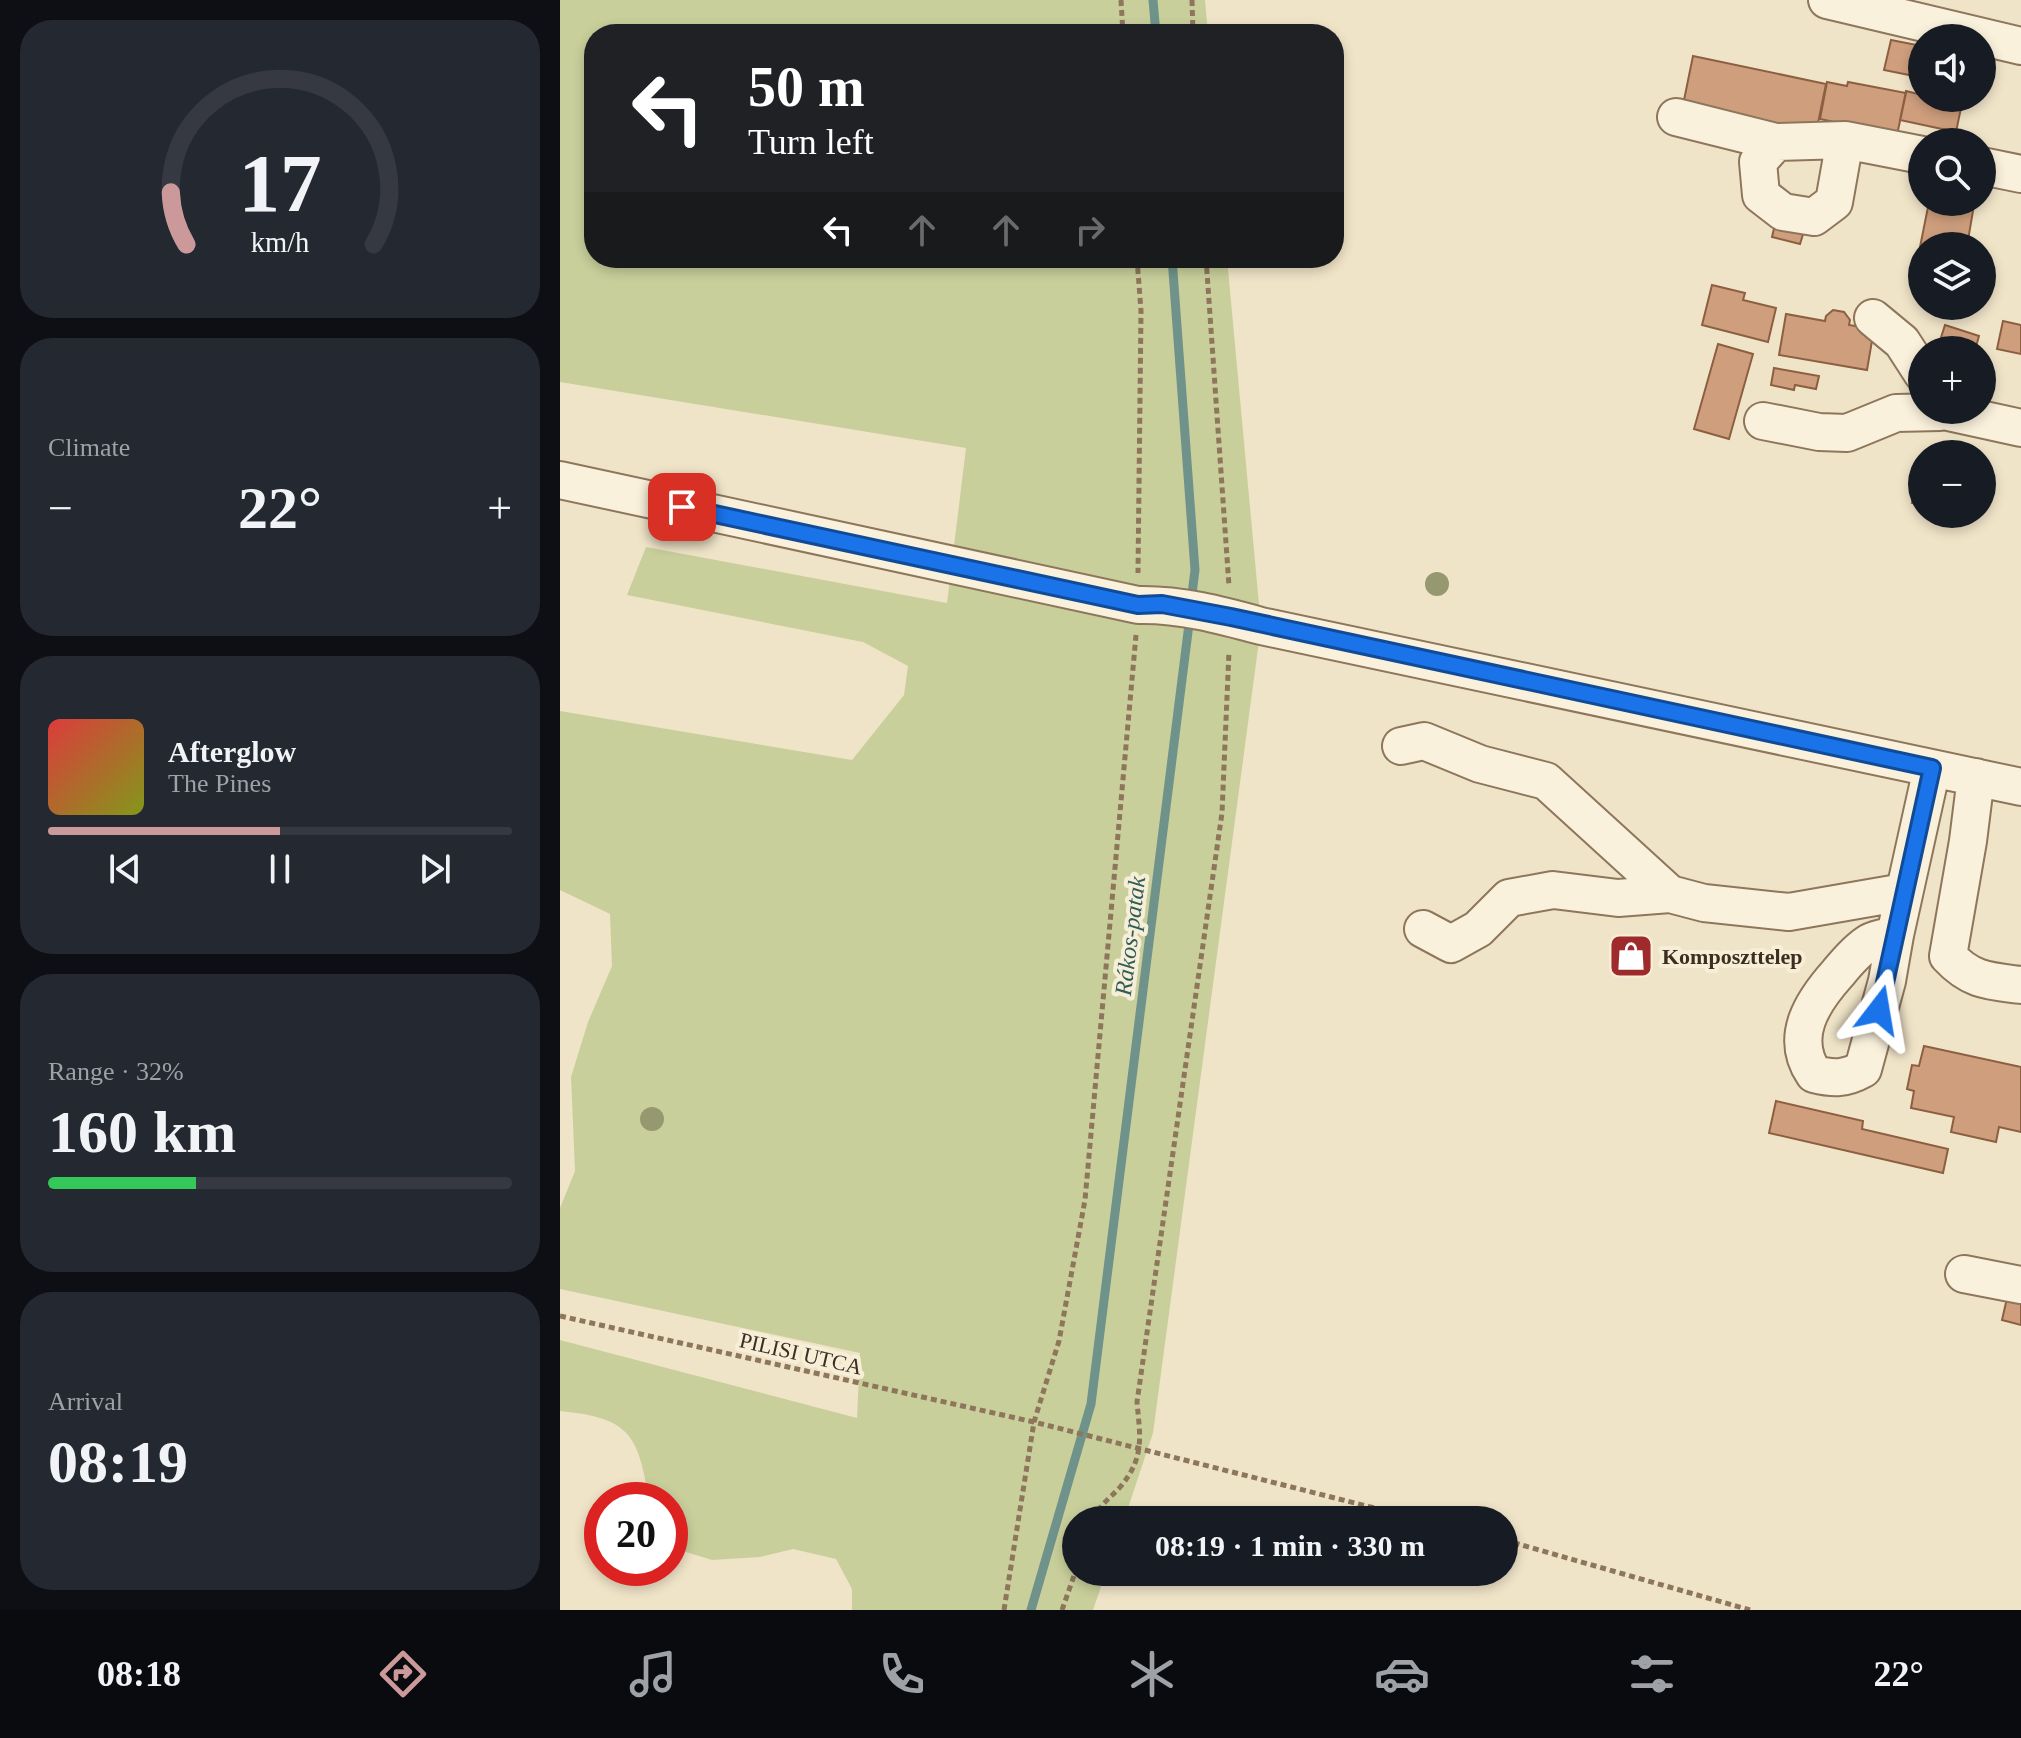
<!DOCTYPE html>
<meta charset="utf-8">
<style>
:root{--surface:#171b24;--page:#242831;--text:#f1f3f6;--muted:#9ea1a6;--line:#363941;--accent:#cc999b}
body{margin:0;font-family:"Times New Roman",serif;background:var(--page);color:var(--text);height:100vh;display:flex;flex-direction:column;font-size:30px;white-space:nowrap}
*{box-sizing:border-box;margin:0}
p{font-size:26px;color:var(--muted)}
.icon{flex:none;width:44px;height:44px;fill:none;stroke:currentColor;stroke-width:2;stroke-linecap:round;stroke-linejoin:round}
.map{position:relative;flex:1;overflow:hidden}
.details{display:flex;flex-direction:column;gap:20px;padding:20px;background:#0d0f14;width:560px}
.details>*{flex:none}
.banner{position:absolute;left:24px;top:24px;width:760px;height:244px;border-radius:32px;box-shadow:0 4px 12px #0003;background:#202124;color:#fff;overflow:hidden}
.tools{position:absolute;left:1348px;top:24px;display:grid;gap:16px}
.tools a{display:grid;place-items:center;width:88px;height:88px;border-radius:50%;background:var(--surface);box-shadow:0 4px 12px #0003;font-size:40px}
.speed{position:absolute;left:24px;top:1482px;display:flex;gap:16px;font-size:40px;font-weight:700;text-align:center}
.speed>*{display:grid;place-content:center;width:104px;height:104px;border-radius:50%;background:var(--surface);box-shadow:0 4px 12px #0003;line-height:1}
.speed .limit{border:12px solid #d22;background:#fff;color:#111}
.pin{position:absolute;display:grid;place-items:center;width:68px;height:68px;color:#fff;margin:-34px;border-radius:16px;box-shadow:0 4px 12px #0006}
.me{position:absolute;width:88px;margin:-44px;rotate:14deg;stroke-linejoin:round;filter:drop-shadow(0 0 6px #0008)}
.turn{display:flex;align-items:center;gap:28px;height:168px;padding:0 32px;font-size:36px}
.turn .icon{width:104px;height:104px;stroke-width:2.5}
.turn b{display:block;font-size:56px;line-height:68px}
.lanes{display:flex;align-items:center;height:76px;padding:0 32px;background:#0003;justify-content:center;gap:40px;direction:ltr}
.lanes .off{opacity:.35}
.big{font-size:60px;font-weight:700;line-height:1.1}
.details .tile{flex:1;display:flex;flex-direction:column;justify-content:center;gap:12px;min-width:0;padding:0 28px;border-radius:32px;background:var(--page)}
.details .dial{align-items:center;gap:0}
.dial svg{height:208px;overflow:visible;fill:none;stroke:var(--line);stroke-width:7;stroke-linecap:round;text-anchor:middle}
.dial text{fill:var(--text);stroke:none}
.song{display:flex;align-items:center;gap:24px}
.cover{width:96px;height:96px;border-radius:12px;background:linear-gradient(135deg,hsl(0 70% 55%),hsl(70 70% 35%))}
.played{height:8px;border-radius:4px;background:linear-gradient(90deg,var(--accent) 50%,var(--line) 50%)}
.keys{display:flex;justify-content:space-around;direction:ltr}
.heat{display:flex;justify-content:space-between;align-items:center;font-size:44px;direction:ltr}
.charge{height:12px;border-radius:6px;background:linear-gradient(90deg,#34c759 32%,var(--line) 0)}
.trip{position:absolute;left:502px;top:1506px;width:456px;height:80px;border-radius:40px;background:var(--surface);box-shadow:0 4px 12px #0003;font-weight:700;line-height:80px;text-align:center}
.tab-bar{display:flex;height:128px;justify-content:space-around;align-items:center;background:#090b0e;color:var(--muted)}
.tab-bar .icon{width:56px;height:56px}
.tab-bar .current{color:var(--accent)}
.tab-bar b{font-size:36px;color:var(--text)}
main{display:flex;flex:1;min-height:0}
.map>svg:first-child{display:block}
</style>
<main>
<section class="details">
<div class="tile dial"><svg viewBox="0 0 100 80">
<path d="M14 69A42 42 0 1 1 86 69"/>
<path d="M14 69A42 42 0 0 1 8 49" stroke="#cc999b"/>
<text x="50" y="56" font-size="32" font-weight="700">17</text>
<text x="50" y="72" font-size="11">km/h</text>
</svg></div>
<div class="tile"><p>Climate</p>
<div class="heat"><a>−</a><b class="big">22°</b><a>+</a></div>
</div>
<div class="tile">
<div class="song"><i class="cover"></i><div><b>Afterglow</b><p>The Pines</p></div></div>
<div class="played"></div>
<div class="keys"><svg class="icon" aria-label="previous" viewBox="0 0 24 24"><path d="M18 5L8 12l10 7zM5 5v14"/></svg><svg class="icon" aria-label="pause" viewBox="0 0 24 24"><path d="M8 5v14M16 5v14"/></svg><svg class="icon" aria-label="next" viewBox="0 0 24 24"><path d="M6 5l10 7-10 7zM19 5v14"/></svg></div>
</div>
<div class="tile"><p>Range · 32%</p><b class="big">160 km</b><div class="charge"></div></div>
<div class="tile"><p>Arrival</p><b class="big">08:19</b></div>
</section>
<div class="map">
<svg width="1461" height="1610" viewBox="0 0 1461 1610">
<rect width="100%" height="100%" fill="#f0e4c8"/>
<!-- green -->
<path fill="#c9cf9b" d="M0,0h645l3,34h-614v224h633l34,368 -108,807 -29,87h-48v52h30l-13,38h-241v-21l-16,-30 -43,-10 -33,8 -48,3 -42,-13v-47h-21c-11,-67 -20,-82 -89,-89v-71l297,78 3,-65 -300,-64v-81l15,-37 -4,-94 17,-55 24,-56 -2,-52 -50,-24v-179l292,49 52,-65 4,-29 -45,-24 -236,-47 19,-48 301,56 19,-155 -406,-66z"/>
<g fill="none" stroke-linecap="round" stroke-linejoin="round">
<!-- stream -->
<path stroke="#6f938a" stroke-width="9" d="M593,0l3,34
M612,258l23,312 -4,32
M471,1610l60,-206 99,-788"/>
</g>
<!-- building -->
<path fill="#cf9f7d" stroke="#8d5f41" stroke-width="2" d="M1331,40l31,6 -3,31 -35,-7z
M1133,56l133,28 -10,49 -133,-28z
M1267,82l20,4 1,-4 58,11 -9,42 -77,-16z
M1346,91l16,4v3h17l23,5 -6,29 -56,-12z
M1369,202h29l16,3 -7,41h-45v17l-5,-1z
M1215,224l29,7 -4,13 -28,-7z
M1152,285l33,8 -2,7 33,8 -8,34 -66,-17z
M1273,310l11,2 6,8 -1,5 25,4 -7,41 -88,-15 7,-41 39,7 1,-5z
M1443,321l18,4v29l-24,-5z
M1385,325l34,11 -4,14h-38z
M1158,344l35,10 -24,85 -35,-10z
M1214,368l45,8 -3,13 -21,-4 -1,5 -23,-5z
M1357,480l5,1v24l-10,-2z
M1364,1046l97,21v65l-22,-5 -3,15 -45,-10 3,-15 -43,-9 3,-17 -7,-2 5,-24 7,1z
M1216,1101l87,20 -1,8 86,20 -5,24 -174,-40z
M1450,1285l11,3v37l-19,-5z"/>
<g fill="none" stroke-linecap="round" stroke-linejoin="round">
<!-- minor casing -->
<g stroke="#8d765c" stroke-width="40">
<path id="minor" d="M1267,0l194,46
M1116,117l100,25 69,-2 77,15
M1216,142l-18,20 3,33 22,17 31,5 20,-15 11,-62
M1422,166l39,8
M1313,318l29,24 20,31
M1379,410l82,18
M1203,421l56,11 28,1 49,-20 44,-1
M0,480l578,125c42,-1 83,10 123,21l760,161
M841,746l23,-5 56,23 66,17 124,113 34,9 85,9 115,-20
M1416,777l-8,64 -20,115c23,25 41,25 73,29
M863,929l28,15 27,-15 31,-31 44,-8 65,8 52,-4
M1335,935l-8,46 -24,88c-18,10 -29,10 -49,5 -25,-37 -2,-72 24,-101 9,-11 20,-24 32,-31 7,-4 17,-5 25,-7l37,-167
M1404,1274l57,11"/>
</g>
<!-- path -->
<path stroke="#8d765c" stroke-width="5" stroke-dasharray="6 4" stroke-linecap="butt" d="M561,0l2,34
M632,0l1,34
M577,258l4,53 -3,262
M646,258l23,328
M0,1316l474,106 388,98
M534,1520c5,-16 17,-22 27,-34 24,-29 19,-50 16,-84l85,-589 7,-162
M944,1540l246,70
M444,1610l30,-188 25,-81 26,-141 51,-565
M502,1610l14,-40"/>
<!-- minor -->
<use href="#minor" stroke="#faf1dc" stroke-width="36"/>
</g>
<!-- trees -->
<g fill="#96986f">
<circle cx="877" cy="584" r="12"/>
<circle cx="92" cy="1119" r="12"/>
</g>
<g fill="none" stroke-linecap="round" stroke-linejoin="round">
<!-- route casing -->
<g stroke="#114b97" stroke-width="20">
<path id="route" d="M122,507l456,98 24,-1 69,13 701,151 -53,242"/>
</g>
<!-- route -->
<use href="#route" stroke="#1a73e8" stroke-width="14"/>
</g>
<!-- icons -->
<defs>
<g id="shop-square" transform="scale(2.3)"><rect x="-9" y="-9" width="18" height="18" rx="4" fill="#9e2a2b" stroke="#f7eed8"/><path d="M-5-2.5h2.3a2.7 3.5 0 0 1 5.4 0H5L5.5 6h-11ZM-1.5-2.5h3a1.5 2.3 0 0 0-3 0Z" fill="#fff"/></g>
</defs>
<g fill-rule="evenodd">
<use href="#shop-square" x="1071" y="956"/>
</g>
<g text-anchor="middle" stroke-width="8" stroke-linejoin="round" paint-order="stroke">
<!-- poi labels -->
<g font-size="22" font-weight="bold" fill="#3d2e20" stroke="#f7eed8" text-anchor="start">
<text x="1102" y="964">Komposzttelep</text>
</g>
<!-- street labels -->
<g font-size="22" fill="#3d2e20" stroke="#f7eed8">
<text transform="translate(241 1353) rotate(13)" y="8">PILISI UTCA</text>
</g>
<!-- water labels -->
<g font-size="24" font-style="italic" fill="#2f5d5a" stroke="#f7eed8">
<text transform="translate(570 936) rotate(-83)" y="8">Rákos-patak</text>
</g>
</g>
</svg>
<div class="tools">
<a><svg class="icon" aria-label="sound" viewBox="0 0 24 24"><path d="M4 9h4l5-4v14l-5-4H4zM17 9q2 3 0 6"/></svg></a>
<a><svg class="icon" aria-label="search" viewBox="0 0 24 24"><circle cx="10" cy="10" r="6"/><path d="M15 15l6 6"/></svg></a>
<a><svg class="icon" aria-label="layers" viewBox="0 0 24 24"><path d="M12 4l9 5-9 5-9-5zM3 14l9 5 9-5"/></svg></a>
<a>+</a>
<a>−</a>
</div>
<div class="speed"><div class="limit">20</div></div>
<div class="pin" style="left:122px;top:507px;background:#d93025"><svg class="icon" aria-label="arrive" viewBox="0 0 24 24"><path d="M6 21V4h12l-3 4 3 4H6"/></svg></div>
<svg class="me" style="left:1319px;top:1010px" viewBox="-20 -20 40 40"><path d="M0-17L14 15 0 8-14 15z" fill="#1a73e8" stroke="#fff" stroke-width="4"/></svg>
<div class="trip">08:19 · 1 min · 330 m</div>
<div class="banner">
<div class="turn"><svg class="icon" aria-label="left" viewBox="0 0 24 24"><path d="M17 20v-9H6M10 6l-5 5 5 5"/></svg><div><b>50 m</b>Turn left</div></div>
<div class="lanes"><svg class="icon" aria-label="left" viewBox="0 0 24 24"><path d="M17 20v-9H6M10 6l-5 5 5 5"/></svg><svg class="icon off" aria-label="ahead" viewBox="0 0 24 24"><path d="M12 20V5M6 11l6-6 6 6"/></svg><svg class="icon off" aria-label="ahead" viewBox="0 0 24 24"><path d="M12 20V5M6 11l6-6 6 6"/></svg><svg class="icon off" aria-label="right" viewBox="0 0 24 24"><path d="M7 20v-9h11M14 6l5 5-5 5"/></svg></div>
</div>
</div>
</main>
<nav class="tab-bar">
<b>08:18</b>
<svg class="icon current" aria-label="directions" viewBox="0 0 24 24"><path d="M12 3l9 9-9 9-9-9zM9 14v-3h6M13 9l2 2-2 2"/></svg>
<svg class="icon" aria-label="music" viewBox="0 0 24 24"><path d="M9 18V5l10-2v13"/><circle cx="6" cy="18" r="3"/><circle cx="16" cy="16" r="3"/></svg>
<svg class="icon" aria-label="phone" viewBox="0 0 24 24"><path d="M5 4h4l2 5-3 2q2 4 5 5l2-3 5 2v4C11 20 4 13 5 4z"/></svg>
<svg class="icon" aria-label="climate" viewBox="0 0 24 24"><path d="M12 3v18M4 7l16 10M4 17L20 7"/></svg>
<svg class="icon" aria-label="car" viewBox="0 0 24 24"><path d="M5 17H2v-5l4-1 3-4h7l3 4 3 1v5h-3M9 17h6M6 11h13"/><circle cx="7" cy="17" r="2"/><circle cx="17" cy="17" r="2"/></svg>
<svg class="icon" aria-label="filters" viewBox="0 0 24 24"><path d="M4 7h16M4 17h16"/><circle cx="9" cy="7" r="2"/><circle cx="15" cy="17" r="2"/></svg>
<b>22°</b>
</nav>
